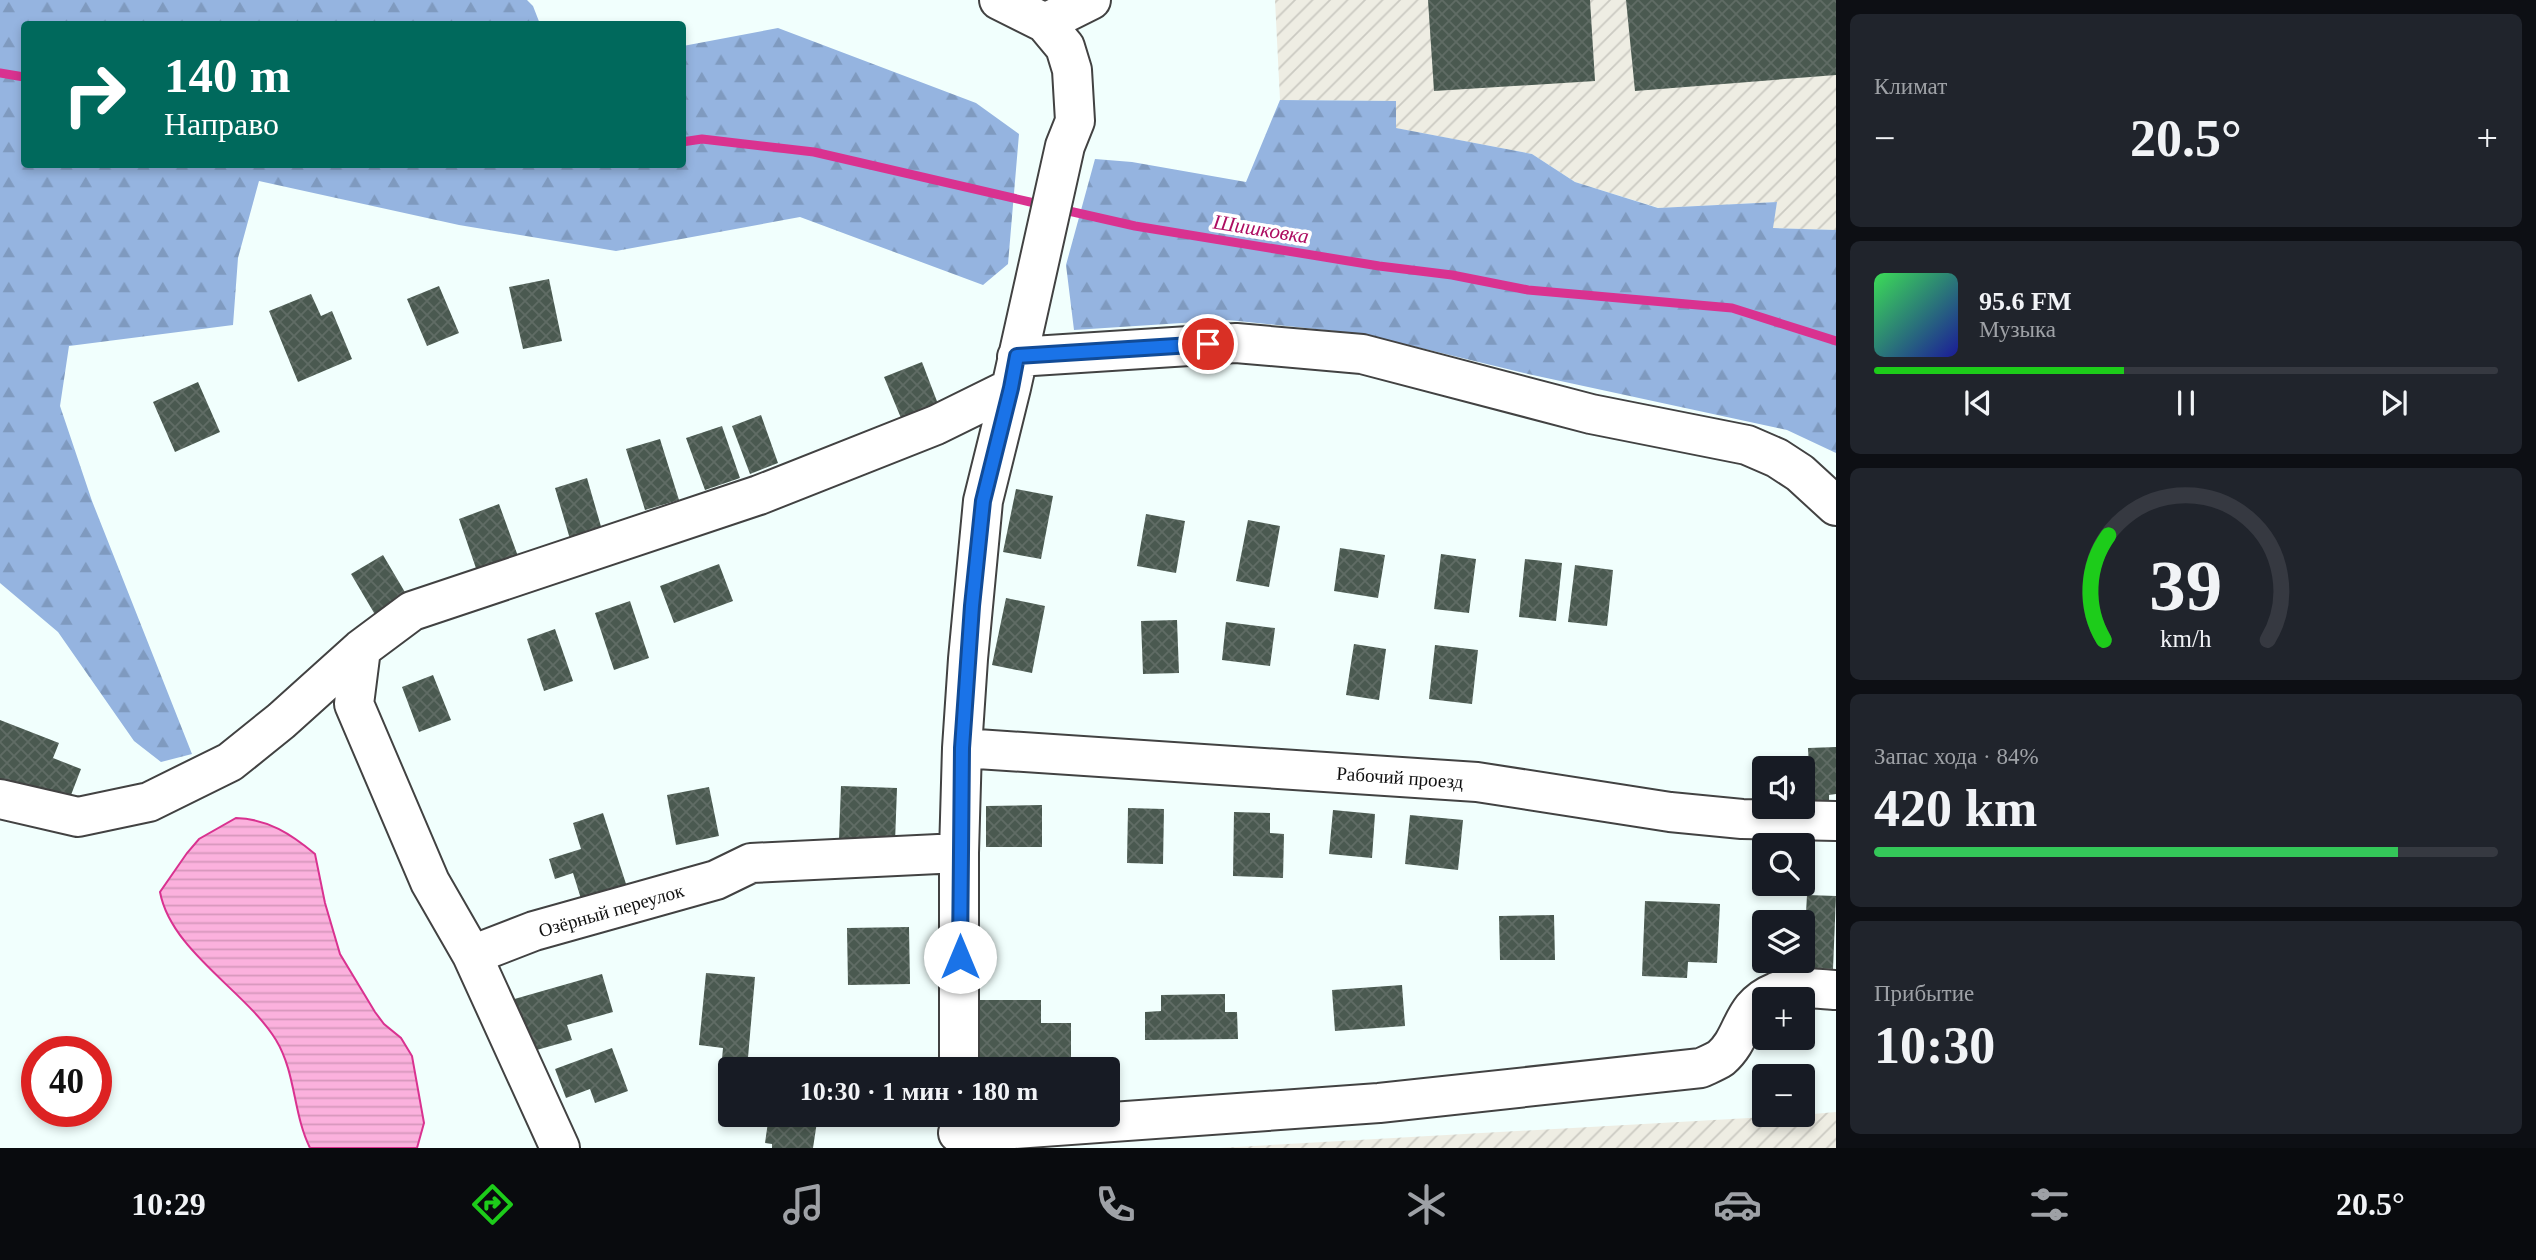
<!DOCTYPE html>
<html lang="ru">
<meta charset="utf-8">
<style>
:root{--surface:#171b24;--page:#20242c;--text:#f1f3f6;--muted:#9ea1a6;--line:#363941;--accent:#1dcc1a}
body{margin:0;font-family:Georgia,serif;background:var(--page);color:var(--text);height:100vh;display:flex;flex-direction:column;font-size:26px;white-space:nowrap}
*{box-sizing:border-box;margin:0}
p{font-size:23px;color:var(--muted)}
.icon{flex:none;width:38px;height:38px;fill:none;stroke:currentColor;stroke-width:2;stroke-linecap:round;stroke-linejoin:round}
.map{position:relative;flex:1;overflow:hidden}
.details{display:flex;flex-direction:column;gap:14px;padding:14px;background:#0d0f14;width:700px}
.details>*{flex:none}
.banner{position:absolute;left:21px;top:21px;width:665px;height:147px;border-radius:7px;box-shadow:0 4px 10px #0003;background:#00695c;color:#fff;overflow:hidden}
.tools{position:absolute;left:1752px;top:756px;display:grid;gap:14px}
.tools a{display:grid;place-items:center;width:63px;height:63px;border-radius:7px;background:var(--surface);box-shadow:0 4px 10px #0003;font-size:35px}
.speed{position:absolute;left:21px;top:1036px;display:flex;gap:14px;font-size:35px;font-weight:700;text-align:center}
.speed>*{display:grid;place-content:center;width:91px;height:91px;border-radius:50%;background:var(--surface);box-shadow:0 4px 10px #0003;line-height:1}
.speed .limit{border:10px solid #d22;background:#fff;color:#111}
.pin{position:absolute;display:grid;place-items:center;width:60px;height:60px;color:#fff;margin:-30px;border:4px solid #fff;border-radius:50%;box-shadow:0 2px 7px #0007}
.me{position:absolute;width:77px;margin:-38px;rotate:0deg;stroke-linejoin:round;filter:drop-shadow(0 0 5px #0008)}
.turn{display:flex;align-items:center;gap:24px;height:147px;padding:0 28px;font-size:32px}
.turn .icon{width:91px;height:91px;stroke-width:2.5}
.turn b{display:block;font-size:49px;line-height:60px}
.big{font-size:52px;font-weight:700;line-height:1.1}
.details .widget{flex:1;display:flex;flex-direction:column;justify-content:center;gap:10px;min-width:0;padding:0 24px;border-radius:10px;background:var(--page)}
.details .dial{align-items:center;gap:0}
.dial svg{height:182px;overflow:visible;fill:none;stroke:var(--line);stroke-width:7;stroke-linecap:round;text-anchor:middle}
.dial text{fill:var(--text);stroke:none}
.song{display:flex;align-items:center;gap:21px}
.cover{width:84px;height:84px;border-radius:10px;background:linear-gradient(135deg,hsl(130 70% 55%),hsl(240 70% 35%))}
.played{height:7px;border-radius:4px;background:linear-gradient(90deg,var(--accent) 40%,var(--line) 40%)}
.keys{display:flex;justify-content:space-around;direction:ltr}
.heat{display:flex;justify-content:space-between;align-items:center;font-size:38px;direction:ltr}
.charge{height:10px;border-radius:5px;background:linear-gradient(90deg,#34c759 84%,var(--line) 0)}
.trip{position:absolute;left:718px;top:1057px;width:402px;height:70px;border-radius:7px;background:var(--surface);box-shadow:0 4px 10px #0003;font-weight:700;line-height:70px;text-align:center}
.tabs{display:flex;height:112px;justify-content:space-around;align-items:center;background:#090b0e;color:var(--muted)}
.tabs .icon{width:49px;height:49px}
.tabs .current{color:var(--accent)}
.tabs b{font-size:32px;color:var(--text)}
main{display:flex;flex:1;min-height:0}
.map>svg:first-child{display:block}
</style>
<main>
<div class="map">
<svg width="1836" height="1148" viewBox="0 0 1836 1148">
<defs>
<pattern id="industrial-furrows" width="10" height="10" patternUnits="userSpaceOnUse" patternTransform="scale(1.75)"><rect width="10" height="10" fill="#eeede3"/><path d="M-1 1l2-2M0 10L10 0M9 11l2-2" fill="none" stroke="#cbcac2"/></pattern>
<pattern id="forest-firs" width="22" height="20" patternUnits="userSpaceOnUse" patternTransform="scale(1.75)"><rect width="22" height="20" fill="#95b4e0"/><path d="M5 1l3.5 6h-7zM16 11l3.5 6h-7z" fill="#7f9abf"/></pattern>
<pattern id="water-rules" width="6" height="5" patternUnits="userSpaceOnUse" patternTransform="scale(1.75)"><rect width="6" height="5" fill="#fbb1dd"/><path d="M0 2.5h6" fill="none" stroke="#d697bc"/></pattern>
<pattern id="building-cross-hatch" width="8" height="8" patternUnits="userSpaceOnUse" patternTransform="scale(1.75)"><rect width="8" height="8" fill="#4a5950"/><path d="M0 0l8 8M0 8l8-8" fill="none" stroke="#606c65"/></pattern>
</defs>
<rect width="100%" height="100%" fill="#f1fffd"/>
<!-- industrial -->
<path fill="url(#industrial-furrows)" d="M1275,0h561v230l-64,-2 5,-26 -118,6 -84,-26 -43,-28 -137,-26v-27l-115,-1z
M1836,1112v36h-617l583,-33z"/>
<!-- forest -->
<path fill="url(#forest-firs)" d="M0,0h527l6,6 7,18h-516v140h658l1,-118 95,-18 198,75 43,31 -11,130 -25,21 -183,-68 -184,34 -157,-26 -200,-44 -21,77 -5,67 -164,21 -9,60 32,95 100,253 -31,8 -27,-21 -76,-109 -58,-49z
M1280,100l116,1v27l136,26 43,28 83,26 119,-6 -4,26 63,2v223l-49,-23 -259,-56 -165,-40 -135,-14 -154,10 -8,-65 29,-106 37,3 114,20z"/>
<!-- water -->
<path fill="url(#water-rules)" stroke="#d93290" stroke-width="2" d="M236,818c32,1 55,16 79,36l10,49 15,51 35,58 9,12 17,14 11,18 12,67 -7,25h-107c-17,-34 -14,-75 -34,-108 -30,-49 -105,-89 -116,-148l27,-39 12,-14z"/>
<g fill="none" stroke-linecap="round" stroke-linejoin="round">
<!-- stream -->
<path stroke="#d93290" stroke-width="9" d="M0,73l24,4
M682,142l20,-3 112,13 229,53
M1060,209l75,17 244,40 73,9 76,15 204,18 104,33"/>
</g>
<!-- building -->
<path fill="url(#building-cross-hatch)" d="M1428,0h162l5,81 -161,10z
M1626,0h210v75l-201,16z
M549,279l13,62 -39,8 -14,-62z
M439,286l20,47 -32,13 -20,-47z
M311,294l10,22 11,-5 20,48 -54,23 -29,-71z
M922,362l16,42 -37,14 -17,-41z
M198,382l22,50 -45,20 -22,-50z
M761,415l17,48 -28,11 -18,-48z
M722,426l18,52 -35,12 -19,-52z
M660,439l19,61 -34,10 -19,-61z
M587,478l15,52 -32,9 -15,-51z
M1016,489l37,7 -12,63 -38,-7z
M499,504l20,55 -41,15 -19,-55z
M1146,514l39,7 -9,52 -39,-7z
M1248,520l32,6 -11,61 -33,-6z
M1340,548l45,7 -7,43 -44,-7z
M1441,554l35,5 -7,54 -35,-4z
M383,555l29,49 -32,19 -29,-49z
M1525,559l37,4 -6,58 -37,-4z
M719,564l14,37 -59,22 -14,-37z
M1575,565l38,5 -6,56 -39,-4z
M1006,598l39,8 -13,67 -40,-8z
M630,601l19,57 -35,12 -19,-57z
M1177,620l2,53 -36,1 -2,-53z
M1226,622l49,6 -5,38 -48,-6z
M555,629l18,52 -29,10 -17,-52z
M1354,644l32,5 -7,51 -33,-5z
M1435,645l43,5 -6,54 -43,-5z
M433,675l18,45 -32,12 -17,-45z
M0,720l59,23 -6,15 28,11 -15,39 -66,-25z
M1836,747v47l-7,1v13l-18,1 -3,-61z
M841,786l56,2 -2,54 -56,-2z
M709,787l10,49 -43,9 -9,-50z
M1042,805v42h-56v-41z
M1128,808l36,1 -1,55 -36,-1z
M1333,810l42,4 -3,44 -43,-4z
M1234,812l36,1v20l14,1 -1,44 -50,-2z
M603,813l24,74 -45,15 -9,-29 -18,6 -6,-20 32,-10 -8,-26z
M1410,815l53,5 -5,50 -53,-6z
M1807,895l29,1 -3,73 -58,-3v-5h27v-39h-26l1,-10 29,1z
M1645,901l75,3 -3,59 -29,-1 -1,16 -45,-2z
M1554,915l1,45h-55l-1,-44z
M909,927l1,57 -62,1 -1,-57z
M706,973l49,4 -8,92 -26,1 2,-22 -24,-3z
M602,974l11,38 -46,13 5,15 -46,13 -15,-53z
M1402,985l3,41 -70,5 -3,-41z
M1225,994v18h12l1,27 -93,1v-28l16,-1v-16z
M980,1000h61v23h30v35h-91z
M612,1048l16,43 -33,12 -5,-14 -24,9 -11,-29z
M769,1115h49l-5,33h-41v-4l-7,-1z"/>
<g fill="none" stroke-linecap="round" stroke-linejoin="round">
<!-- minor casing -->
<g stroke="#424242" stroke-width="42">
<path id="minor" d="M1045,23l46,-23
M1017,357l219,-14 126,11 229,60 156,31 30,13 23,15 36,33
M361,649l-7,55 76,178 42,73 88,193
M962,748l515,34 193,30 72,7 94,2
M0,799l78,18 71,-15 81,-40 51,-41 80,-72 51,-38 347,-116 177,-70 75,-37
M472,955l62,-24 182,-51 35,-17 208,-10
M959,1069v-216l3,-105 6,-89 15,-158 28,-113 54,-242 10,-25 -3,-51 -7,-23 -20,-24 -46,-23
M958,1133l421,-30 322,-35c6,-3 14,-6 20,-10 25,-22 18,-51 55,-66 16,-7 42,-3 60,-2"/>
</g>
<!-- minor -->
<use href="#minor" stroke="#fff" stroke-width="38"/>
</g>
<g fill="none" stroke-linecap="round" stroke-linejoin="round">
<!-- route casing -->
<g stroke="#114b97" stroke-width="18">
<path id="route" d="M960,957l2,-209 10,-142 11,-105 28,-113 6,-32 191,-12"/>
</g>
<!-- route -->
<use href="#route" stroke="#1a73e8" stroke-width="12"/>
</g>
<g text-anchor="middle" stroke-width="7" stroke-linejoin="round" paint-order="stroke">
<!-- street labels -->
<g font-size="19" fill="#0f0f0f" stroke="#fff">
<text transform="translate(1400 777) rotate(4)" y="7">Рабочий проезд</text>
<text transform="translate(611 910) rotate(-16)" y="7">Озёрный переулок</text>
</g>
<!-- water labels -->
<g font-size="21" font-style="italic" fill="#ad0d61" stroke="#fff">
<text transform="translate(1261 229) rotate(9)" y="7">Шишковка</text>
</g>
</g>
</svg>
<div class="tools">
<a><svg class="icon" aria-label="sound" viewBox="0 0 24 24"><path d="M4 9h4l5-4v14l-5-4H4zM17 9q2 3 0 6"/></svg></a>
<a><svg class="icon" aria-label="search" viewBox="0 0 24 24"><circle cx="10" cy="10" r="6"/><path d="M15 15l6 6"/></svg></a>
<a><svg class="icon" aria-label="layers" viewBox="0 0 24 24"><path d="M12 4l9 5-9 5-9-5zM3 14l9 5 9-5"/></svg></a>
<a>+</a>
<a>−</a>
</div>
<div class="speed"><div class="limit">40</div></div>
<div class="pin" style="left:1208px;top:344px;background:#d93025"><svg class="icon" aria-label="arrive" viewBox="0 0 24 24"><path d="M6 21V4h12l-3 4 3 4H6"/></svg></div>
<svg class="me" style="left:960px;top:957px" viewBox="-20 -20 40 40"><circle r="19" fill="#fff"/><path d="M0-13L10 11 0 6-10 11z" fill="#1a73e8"/></svg>
<div class="trip">10:30 · 1 мин · 180 m</div>
<div class="banner">
<div class="turn"><svg class="icon" aria-label="right" viewBox="0 0 24 24"><path d="M7 20v-9h11M14 6l5 5-5 5"/></svg><div><b>140 m</b>Направо</div></div>
</div>
</div>
<section class="details">
<div class="widget"><p>Климат</p>
<div class="heat"><a>−</a><b class="big">20.5°</b><a>+</a></div>
</div>
<div class="widget">
<div class="song"><i class="cover"></i><div><b>95.6 FM</b><p>Музыка</p></div></div>
<div class="played"></div>
<div class="keys"><svg class="icon" aria-label="previous" viewBox="0 0 24 24"><path d="M18 5L8 12l10 7zM5 5v14"/></svg><svg class="icon" aria-label="pause" viewBox="0 0 24 24"><path d="M8 5v14M16 5v14"/></svg><svg class="icon" aria-label="next" viewBox="0 0 24 24"><path d="M6 5l10 7-10 7zM19 5v14"/></svg></div>
</div>
<div class="widget dial"><svg viewBox="0 0 100 80">
<path d="M14 69A42 42 0 1 1 86 69"/>
<path d="M14 69A42 42 0 0 1 16 23" stroke="#1dcc1a"/>
<text x="50" y="56" font-size="32" font-weight="700">39</text>
<text x="50" y="72" font-size="11">km/h</text>
</svg></div>
<div class="widget"><p>Запас хода · 84%</p><b class="big">420 km</b><div class="charge"></div></div>
<div class="widget"><p>Прибытие</p><b class="big">10:30</b></div>
</section>
</main>
<nav class="tabs">
<b>10:29</b>
<svg class="icon current" aria-label="directions" viewBox="0 0 24 24"><path d="M12 3l9 9-9 9-9-9zM9 14v-3h6M13 9l2 2-2 2"/></svg>
<svg class="icon" aria-label="music" viewBox="0 0 24 24"><path d="M9 18V5l10-2v13"/><circle cx="6" cy="18" r="3"/><circle cx="16" cy="16" r="3"/></svg>
<svg class="icon" aria-label="phone" viewBox="0 0 24 24"><path d="M5 4h4l2 5-3 2q2 4 5 5l2-3 5 2v4C11 20 4 13 5 4z"/></svg>
<svg class="icon" aria-label="climate" viewBox="0 0 24 24"><path d="M12 3v18M4 7l16 10M4 17L20 7"/></svg>
<svg class="icon" aria-label="car" viewBox="0 0 24 24"><path d="M5 17H2v-5l4-1 3-4h7l3 4 3 1v5h-3M9 17h6M6 11h13"/><circle cx="7" cy="17" r="2"/><circle cx="17" cy="17" r="2"/></svg>
<svg class="icon" aria-label="filters" viewBox="0 0 24 24"><path d="M4 7h16M4 17h16"/><circle cx="9" cy="7" r="2"/><circle cx="15" cy="17" r="2"/></svg>
<b>20.5°</b>
</nav>
